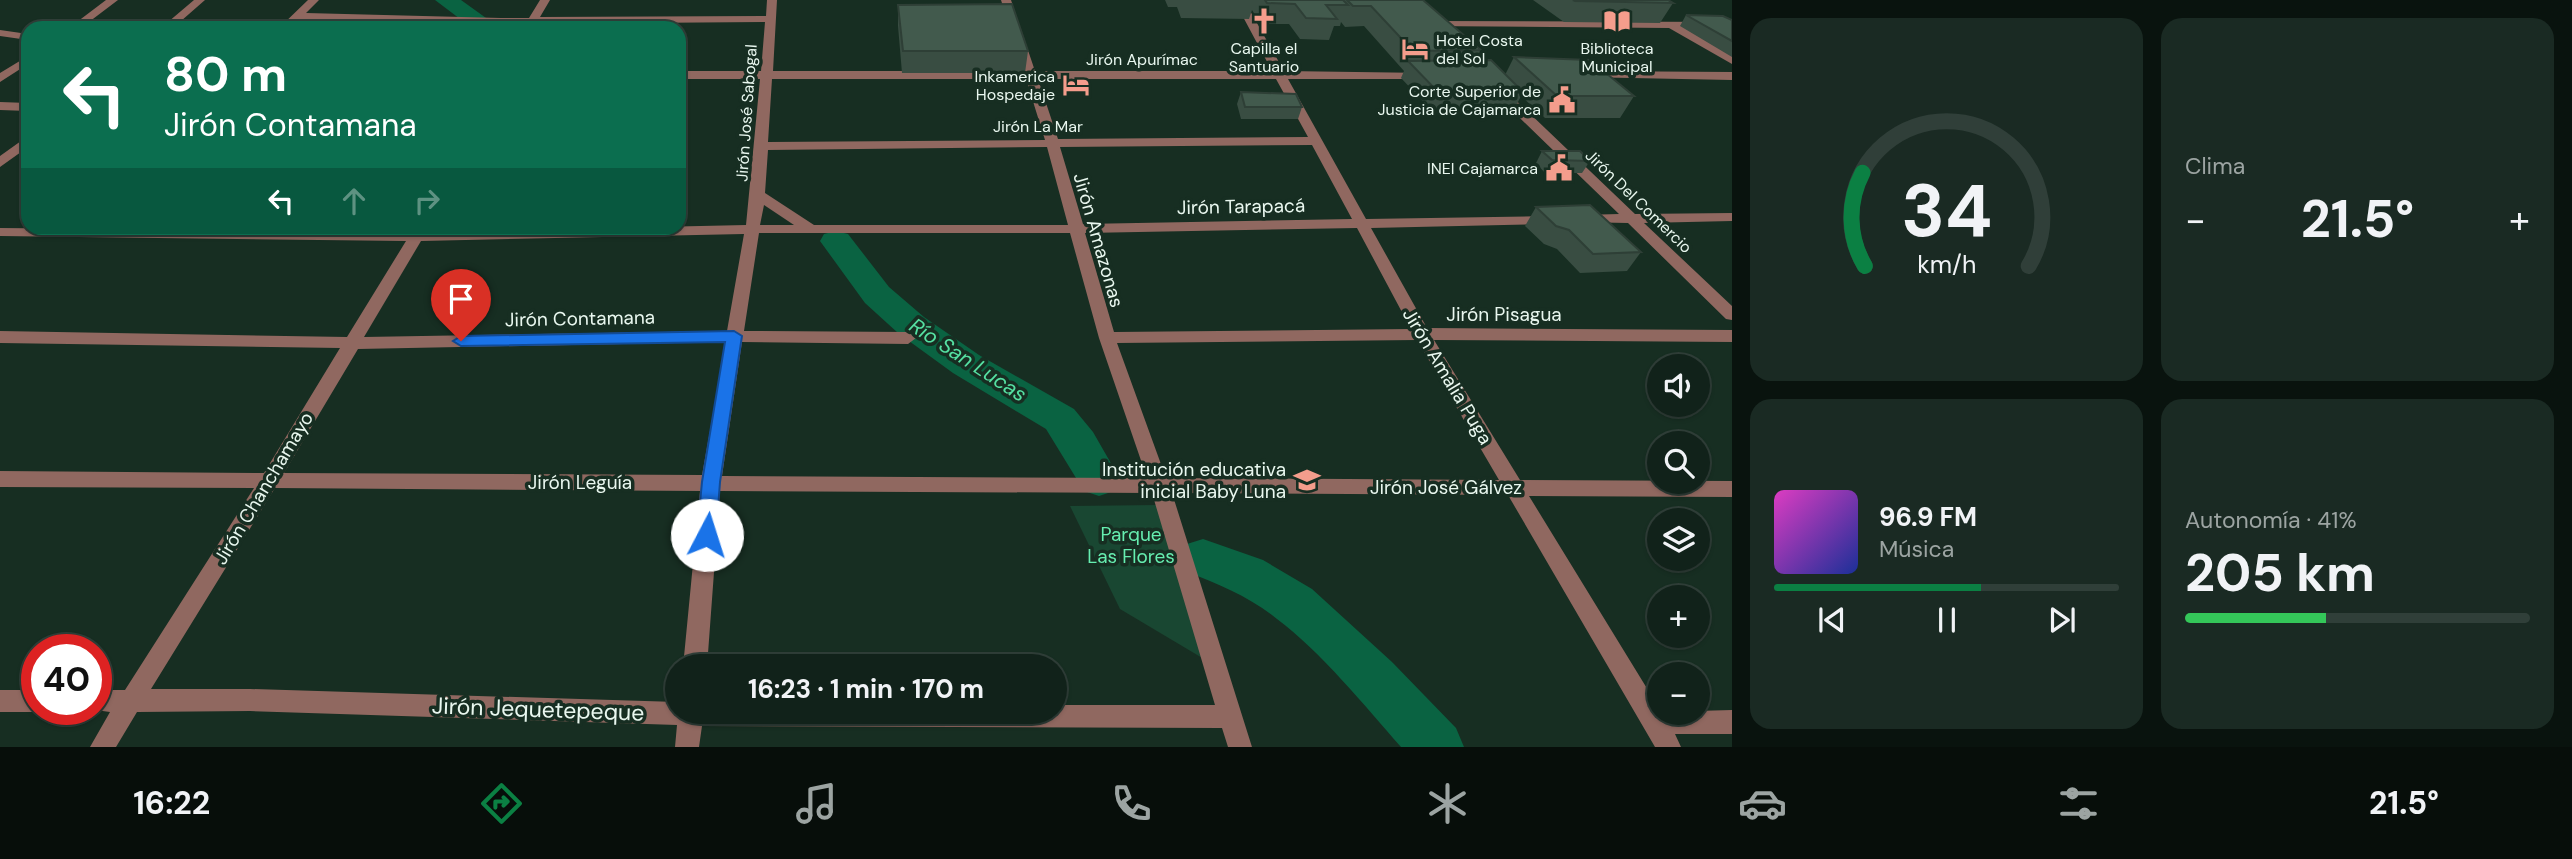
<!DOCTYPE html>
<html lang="es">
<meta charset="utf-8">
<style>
:root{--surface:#11221a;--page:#1a2a23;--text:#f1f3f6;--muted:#9ca4a2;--line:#303f39;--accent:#0b8043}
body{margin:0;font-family:"DM Sans",sans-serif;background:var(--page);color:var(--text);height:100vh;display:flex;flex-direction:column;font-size:26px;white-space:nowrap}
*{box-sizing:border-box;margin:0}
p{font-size:23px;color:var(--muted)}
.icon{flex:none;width:38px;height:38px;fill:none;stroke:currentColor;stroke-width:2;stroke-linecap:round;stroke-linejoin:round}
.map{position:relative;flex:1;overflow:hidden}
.details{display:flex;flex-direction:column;gap:18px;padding:18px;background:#09130e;width:840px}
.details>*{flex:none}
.top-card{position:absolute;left:21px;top:21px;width:665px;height:214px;border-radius:21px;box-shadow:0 2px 5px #0004,0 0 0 2px var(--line);background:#0b6e4f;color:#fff;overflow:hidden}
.tools{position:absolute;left:1647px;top:354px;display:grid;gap:14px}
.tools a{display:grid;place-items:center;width:63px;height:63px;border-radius:50%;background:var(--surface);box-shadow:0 2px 5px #0004,0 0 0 2px var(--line);font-size:35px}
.speed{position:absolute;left:21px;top:634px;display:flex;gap:14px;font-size:35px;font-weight:700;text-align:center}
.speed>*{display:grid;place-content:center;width:91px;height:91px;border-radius:50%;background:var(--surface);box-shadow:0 2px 5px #0004,0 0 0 2px var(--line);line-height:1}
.speed .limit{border:10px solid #d22;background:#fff;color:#111}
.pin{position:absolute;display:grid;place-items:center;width:60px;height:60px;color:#fff;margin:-72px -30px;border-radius:50% 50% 50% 0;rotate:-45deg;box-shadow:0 0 7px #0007}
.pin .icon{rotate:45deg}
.me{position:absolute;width:77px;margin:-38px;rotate:5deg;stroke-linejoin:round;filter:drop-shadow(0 0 5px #0008)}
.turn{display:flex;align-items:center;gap:24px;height:147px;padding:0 28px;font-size:32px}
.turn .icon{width:91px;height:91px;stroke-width:2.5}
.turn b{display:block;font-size:49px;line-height:60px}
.lanes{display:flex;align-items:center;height:66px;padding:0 28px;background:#0003;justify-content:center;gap:35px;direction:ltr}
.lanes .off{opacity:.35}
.big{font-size:52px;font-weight:700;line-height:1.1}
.details .card{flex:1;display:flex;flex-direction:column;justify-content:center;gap:10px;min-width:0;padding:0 24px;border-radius:21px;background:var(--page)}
.details .dial{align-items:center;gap:0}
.dial svg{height:182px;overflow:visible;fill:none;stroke:var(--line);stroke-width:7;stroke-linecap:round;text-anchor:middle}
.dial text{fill:var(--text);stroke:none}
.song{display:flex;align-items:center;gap:21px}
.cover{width:84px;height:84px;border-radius:10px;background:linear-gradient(135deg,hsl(310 70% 55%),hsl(230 70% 35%))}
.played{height:7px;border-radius:4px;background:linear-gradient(90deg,var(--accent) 60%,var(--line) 60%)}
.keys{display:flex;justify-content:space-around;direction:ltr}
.heat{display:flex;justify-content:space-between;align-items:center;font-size:38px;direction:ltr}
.charge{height:10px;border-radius:5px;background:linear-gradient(90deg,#34c759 41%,var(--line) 0)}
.details .tiles{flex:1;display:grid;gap:18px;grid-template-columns:repeat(2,1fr)}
.trip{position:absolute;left:665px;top:654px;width:402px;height:70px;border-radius:35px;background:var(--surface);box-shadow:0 2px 5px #0004,0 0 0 2px var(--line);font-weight:700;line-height:70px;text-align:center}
.menu{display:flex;height:112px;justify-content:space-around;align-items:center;background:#070e0a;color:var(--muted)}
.menu .icon{width:49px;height:49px}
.menu .current{color:var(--accent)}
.menu b{font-size:32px;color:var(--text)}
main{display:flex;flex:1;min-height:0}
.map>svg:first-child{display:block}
</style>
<main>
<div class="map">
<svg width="1732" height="747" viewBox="0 0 1732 747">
<rect width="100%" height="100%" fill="#172e22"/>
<!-- green -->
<path fill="#194732" d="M1159,505l45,154 -84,-50 -50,-103z"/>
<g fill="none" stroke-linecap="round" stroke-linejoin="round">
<!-- river -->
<path fill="#0a6342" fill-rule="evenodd" d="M435,0h26l39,28h-28z
M836,231l12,3 41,53 35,30 55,38 95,54 19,23 27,47 -6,12 -15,5 -15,-5 -38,-62 -93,-56 -55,-40 -33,-30 -45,-62 4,-7z
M1203,539l60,21 49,29 80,73 64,66 8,19h-63c-36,-41 -81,-96 -124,-128 -27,-22 -58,-35 -90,-47l-7,-14 7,-14z"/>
<!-- minor -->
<path fill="#906860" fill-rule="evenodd" d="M106,0h12l-37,28h-12z
M194,0h11l-32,28h-12z
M308,0h11l-13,13 195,5h28l11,-18h10l-10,17 226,-1 1,-16h10l-4,71h250l-22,-71h10l24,71h237l-38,-71h10l40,71 144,2v4l-4,2h-136l78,140 184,-3 7,4 -7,4 -179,4 56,100 305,2v12l-298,-2 86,140 212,1v16l-203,-1 130,212v4l73,-2v24h-57l6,13h-26l-147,-252 -336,-2 80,254h-24l-6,-19 -520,-2 -3,21h-24l2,-22 -427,-14 -113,1 -21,35h-26l20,-35 -22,-3h8v-19h29l129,-202 -254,-1v-16l264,2 76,-125 -340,-5v-12l347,6 59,-96 -406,-5v-8l412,4 4,-4h9l2,4 319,-7 14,-146h-81v-8h82l4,-49 -264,2 -201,-5 -10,9h-11zM772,79h254l19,61 -277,2zM1038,79h238l32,58 -250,2zM1312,145l40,74 -269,5 -23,-77zM1047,147l21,78h-254l-49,-32 3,-43zM764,205l30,20h-34zM1357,228l54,101 -297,3 -29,-99zM759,233h311l29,105 48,140 -425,-2 20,-134 166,2 8,-6 -8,-6 -164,-1zM744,234l-17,97 -363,6 57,-96zM1417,340l82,140 -333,-2 -49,-135zM726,342l-24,133 -418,-2 74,-124zM275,488l425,3 -17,176h24l13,-176 432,2 63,212h-160v7h-378v-10l-427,-13h-99z
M1429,21l303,1v6h-47l47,28v8l-63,-36 -244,-2v-4z
M0,30l28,4v6l-28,-4z
M28,56v8l-28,18v-9z
M1585,71l147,1v8l-151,-3v-4z
M1496,89h8l131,125 97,-1v8l-88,2 88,83v14l-6,-1 -98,-96 -51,-1 -2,-3 7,-4 37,-1 -123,-119z
M0,102l28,1v8l-28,-1z
M28,136v11l-28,20v-11z
M0,690h37v19h9l-9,3h-37z"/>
</g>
<!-- wall -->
<path fill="#394d42" d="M1165,0h258l58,50 -4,10 28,15 9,-18 120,39 -14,22h-75l-24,-22 -7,14h-83l-30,-32 3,-7 -40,-45 -19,1 -4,-5 -1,4h-6l-5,14 -29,-1 -11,-15h-28l-9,-14 -3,9 -68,-1 -4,-11h-9z
M1533,0h135l5,3 -13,20 -96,-1z
M898,5l130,46 -3,22h-123l-4,-47z
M1686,15l46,5v37l-52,-31z
M1241,92l61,15 -4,12h-57l-4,-15z
M1542,151l48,10 -8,12h-37l-9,-10z
M1536,207l105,45 -14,19 -47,2 -23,-24 -13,-5 -19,-18z"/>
<!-- building -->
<path fill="#425a4d" stroke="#2e3f36" stroke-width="2" d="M1265,0h78l5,5h-22l11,14 -31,-1 -11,-14 -28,-1z
M1347,0h76l58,50 -68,1 -42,-45h-18z
M1573,0h95l5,3 -98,-2z
M1012,4l16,47h-125l-5,-46z
M1686,15l37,1 9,4v21z
M1514,57l76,3 44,36h-77z
M1491,60l32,32 -84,1 -31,-32z
M1241,92l55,2 6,13h-57z
M1542,151h38l10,10 -38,-1z
M1590,205l51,47 -48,2 -24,-24 -13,-4 -20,-19z"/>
<!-- route -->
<path fill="#1a73e8" stroke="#114b97" stroke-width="2" d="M734,331l8,5 -22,146 -4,53 -3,6h-13l-3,-6 5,-53 23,-140 -264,4 -8,-5 8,-5z"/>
<!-- icons -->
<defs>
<g id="church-bare" transform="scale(2.1)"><path d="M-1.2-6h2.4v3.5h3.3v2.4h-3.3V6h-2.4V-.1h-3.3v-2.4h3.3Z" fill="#f49d8c" stroke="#172e22" stroke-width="2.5" paint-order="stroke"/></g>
<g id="library-bare" transform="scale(2.1)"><path d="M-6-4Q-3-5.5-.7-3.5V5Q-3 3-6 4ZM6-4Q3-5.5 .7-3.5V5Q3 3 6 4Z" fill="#f49d8c" stroke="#172e22" stroke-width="2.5" paint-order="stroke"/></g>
<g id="hotel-bare" transform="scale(2.1)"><path d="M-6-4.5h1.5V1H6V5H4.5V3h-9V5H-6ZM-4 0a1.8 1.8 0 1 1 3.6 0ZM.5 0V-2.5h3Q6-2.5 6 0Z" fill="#f49d8c" stroke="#172e22" stroke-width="2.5" paint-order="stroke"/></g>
<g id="civic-bare" transform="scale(2.1)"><path d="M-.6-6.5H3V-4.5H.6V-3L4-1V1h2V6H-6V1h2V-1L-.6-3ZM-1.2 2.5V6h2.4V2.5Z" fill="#f49d8c" stroke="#172e22" stroke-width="2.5" paint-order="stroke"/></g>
<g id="school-bare" transform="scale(2.1)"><path d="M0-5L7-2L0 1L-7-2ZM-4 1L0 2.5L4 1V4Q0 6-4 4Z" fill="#f49d8c" stroke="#172e22" stroke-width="2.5" paint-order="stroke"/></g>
</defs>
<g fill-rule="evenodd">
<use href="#church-bare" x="1264" y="21"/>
<use href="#library-bare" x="1617" y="21"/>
<use href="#hotel-bare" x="1415" y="49"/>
<use href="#hotel-bare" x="1076" y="85"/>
<use href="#civic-bare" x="1562" y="100"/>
<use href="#civic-bare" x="1559" y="168"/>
<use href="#school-bare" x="1307" y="480"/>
</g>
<g text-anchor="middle" stroke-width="7" stroke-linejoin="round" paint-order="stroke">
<!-- far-poi labels -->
<g font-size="16" fill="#e9f7ef" stroke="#172e22" text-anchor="end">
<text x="1436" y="46" text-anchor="start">Hotel Costa<tspan x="1436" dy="18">del Sol</tspan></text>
<text x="1264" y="54" text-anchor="middle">Capilla el<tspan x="1264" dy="18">Santuario</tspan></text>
<text x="1617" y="54" text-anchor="middle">Biblioteca<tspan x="1617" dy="18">Municipal</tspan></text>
<text x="1055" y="82">Inkamerica<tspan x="1055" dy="18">Hospedaje</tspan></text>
<text x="1541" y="97">Corte Superior de<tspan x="1541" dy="18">Justicia de Cajamarca</tspan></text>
<text x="1538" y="174">INEI Cajamarca</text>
</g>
<!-- far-street labels -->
<g font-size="16" fill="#e9f7ef" stroke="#172e22">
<text x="1142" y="65">Jirón Apurímac</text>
<text transform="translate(746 113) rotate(-86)" y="6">Jirón José Sabogal</text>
<text x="1038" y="132">Jirón La Mar</text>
<text transform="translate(1639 201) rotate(44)" y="6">Jirón Del Comercio</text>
</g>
<!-- street labels -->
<g font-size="19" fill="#e9f7ef" stroke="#172e22">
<text transform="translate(1241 206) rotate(-1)" y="7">Jirón Tarapacá</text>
<text transform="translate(1099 240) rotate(74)" y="7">Jirón Amazonas</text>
<text x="1504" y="321">Jirón Pisagua</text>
<text transform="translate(580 318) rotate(-1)" y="7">Jirón Contamana</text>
<text transform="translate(1448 376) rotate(59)" y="7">Jirón Amalia Puga</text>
<text x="580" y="489">Jirón Leguía</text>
<text x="1446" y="494">Jirón José Gálvez</text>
<text transform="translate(263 488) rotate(-59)" y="7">Jirón Chanchamayo</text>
</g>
<!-- poi labels -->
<g font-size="19" fill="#e9f7ef" stroke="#172e22" text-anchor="end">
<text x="1286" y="476">Institución educativa<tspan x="1286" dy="22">inicial Baby Luna</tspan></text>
</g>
<!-- park labels -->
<g font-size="19" fill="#66eeb0" stroke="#172e22">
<text x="1131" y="541">Parque<tspan x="1131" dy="22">Las Flores</tspan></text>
</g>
<!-- water labels -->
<g font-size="21" font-style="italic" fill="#55e0a2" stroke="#172e22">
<text transform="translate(968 360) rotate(33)" y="7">Río San Lucas</text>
</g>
<!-- near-street labels -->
<g font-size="23" fill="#e9f7ef" stroke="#172e22">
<text transform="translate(538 709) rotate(2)" y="8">Jirón Jequetepeque</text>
</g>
</g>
</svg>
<div class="tools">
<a><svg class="icon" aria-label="sound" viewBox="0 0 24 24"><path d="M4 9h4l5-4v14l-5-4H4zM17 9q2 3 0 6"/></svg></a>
<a><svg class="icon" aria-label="search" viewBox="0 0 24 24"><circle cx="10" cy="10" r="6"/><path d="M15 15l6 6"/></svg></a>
<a><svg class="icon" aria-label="layers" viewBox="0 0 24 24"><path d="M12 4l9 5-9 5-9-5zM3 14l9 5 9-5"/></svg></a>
<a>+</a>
<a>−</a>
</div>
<div class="speed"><div class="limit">40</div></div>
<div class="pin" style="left:461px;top:341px;background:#d93025"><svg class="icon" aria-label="arrive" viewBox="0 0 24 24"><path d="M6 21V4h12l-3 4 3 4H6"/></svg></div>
<svg class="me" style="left:707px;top:535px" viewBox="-20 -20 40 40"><circle r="19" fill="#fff"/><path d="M0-13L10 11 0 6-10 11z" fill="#1a73e8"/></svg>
<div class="trip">16:23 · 1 min · 170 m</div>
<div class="top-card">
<div class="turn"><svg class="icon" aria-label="left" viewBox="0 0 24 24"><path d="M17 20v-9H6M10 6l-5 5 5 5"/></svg><div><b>80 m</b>Jirón Contamana</div></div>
<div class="lanes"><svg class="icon" aria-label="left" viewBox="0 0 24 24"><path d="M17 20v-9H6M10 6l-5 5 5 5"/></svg><svg class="icon off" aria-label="ahead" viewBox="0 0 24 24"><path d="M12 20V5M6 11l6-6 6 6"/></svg><svg class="icon off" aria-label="right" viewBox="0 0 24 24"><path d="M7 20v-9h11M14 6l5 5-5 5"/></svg></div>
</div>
</div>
<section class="details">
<div class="tiles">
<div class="card dial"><svg viewBox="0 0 100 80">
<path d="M14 69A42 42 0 1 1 86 69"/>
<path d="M14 69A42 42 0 0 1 13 28" stroke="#0b8043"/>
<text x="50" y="56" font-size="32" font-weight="700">34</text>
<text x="50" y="72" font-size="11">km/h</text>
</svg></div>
<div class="card"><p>Clima</p>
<div class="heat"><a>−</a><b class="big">21.5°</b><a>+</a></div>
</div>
<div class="card">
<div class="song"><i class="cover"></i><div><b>96.9 FM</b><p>Música</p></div></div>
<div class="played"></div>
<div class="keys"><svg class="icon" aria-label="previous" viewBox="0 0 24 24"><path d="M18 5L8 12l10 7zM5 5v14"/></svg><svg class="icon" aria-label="pause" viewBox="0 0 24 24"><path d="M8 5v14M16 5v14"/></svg><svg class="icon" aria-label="next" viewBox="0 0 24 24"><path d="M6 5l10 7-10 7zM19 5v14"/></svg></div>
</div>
<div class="card"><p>Autonomía · 41%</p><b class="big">205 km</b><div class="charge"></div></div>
</div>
</section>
</main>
<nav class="menu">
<b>16:22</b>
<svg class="icon current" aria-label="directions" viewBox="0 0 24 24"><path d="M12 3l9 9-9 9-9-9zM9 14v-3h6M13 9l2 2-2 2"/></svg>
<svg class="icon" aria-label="music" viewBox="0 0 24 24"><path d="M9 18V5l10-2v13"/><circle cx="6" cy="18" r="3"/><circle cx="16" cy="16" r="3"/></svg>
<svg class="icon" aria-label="phone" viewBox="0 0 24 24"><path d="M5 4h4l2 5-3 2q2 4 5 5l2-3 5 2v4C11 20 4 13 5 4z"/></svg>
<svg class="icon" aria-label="climate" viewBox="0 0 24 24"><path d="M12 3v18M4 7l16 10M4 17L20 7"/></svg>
<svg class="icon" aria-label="car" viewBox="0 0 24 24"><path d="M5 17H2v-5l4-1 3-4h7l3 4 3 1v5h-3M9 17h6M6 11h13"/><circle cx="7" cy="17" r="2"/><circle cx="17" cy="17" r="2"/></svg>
<svg class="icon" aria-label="filters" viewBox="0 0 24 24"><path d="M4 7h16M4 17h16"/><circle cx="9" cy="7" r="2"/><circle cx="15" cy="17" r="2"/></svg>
<b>21.5°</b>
</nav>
